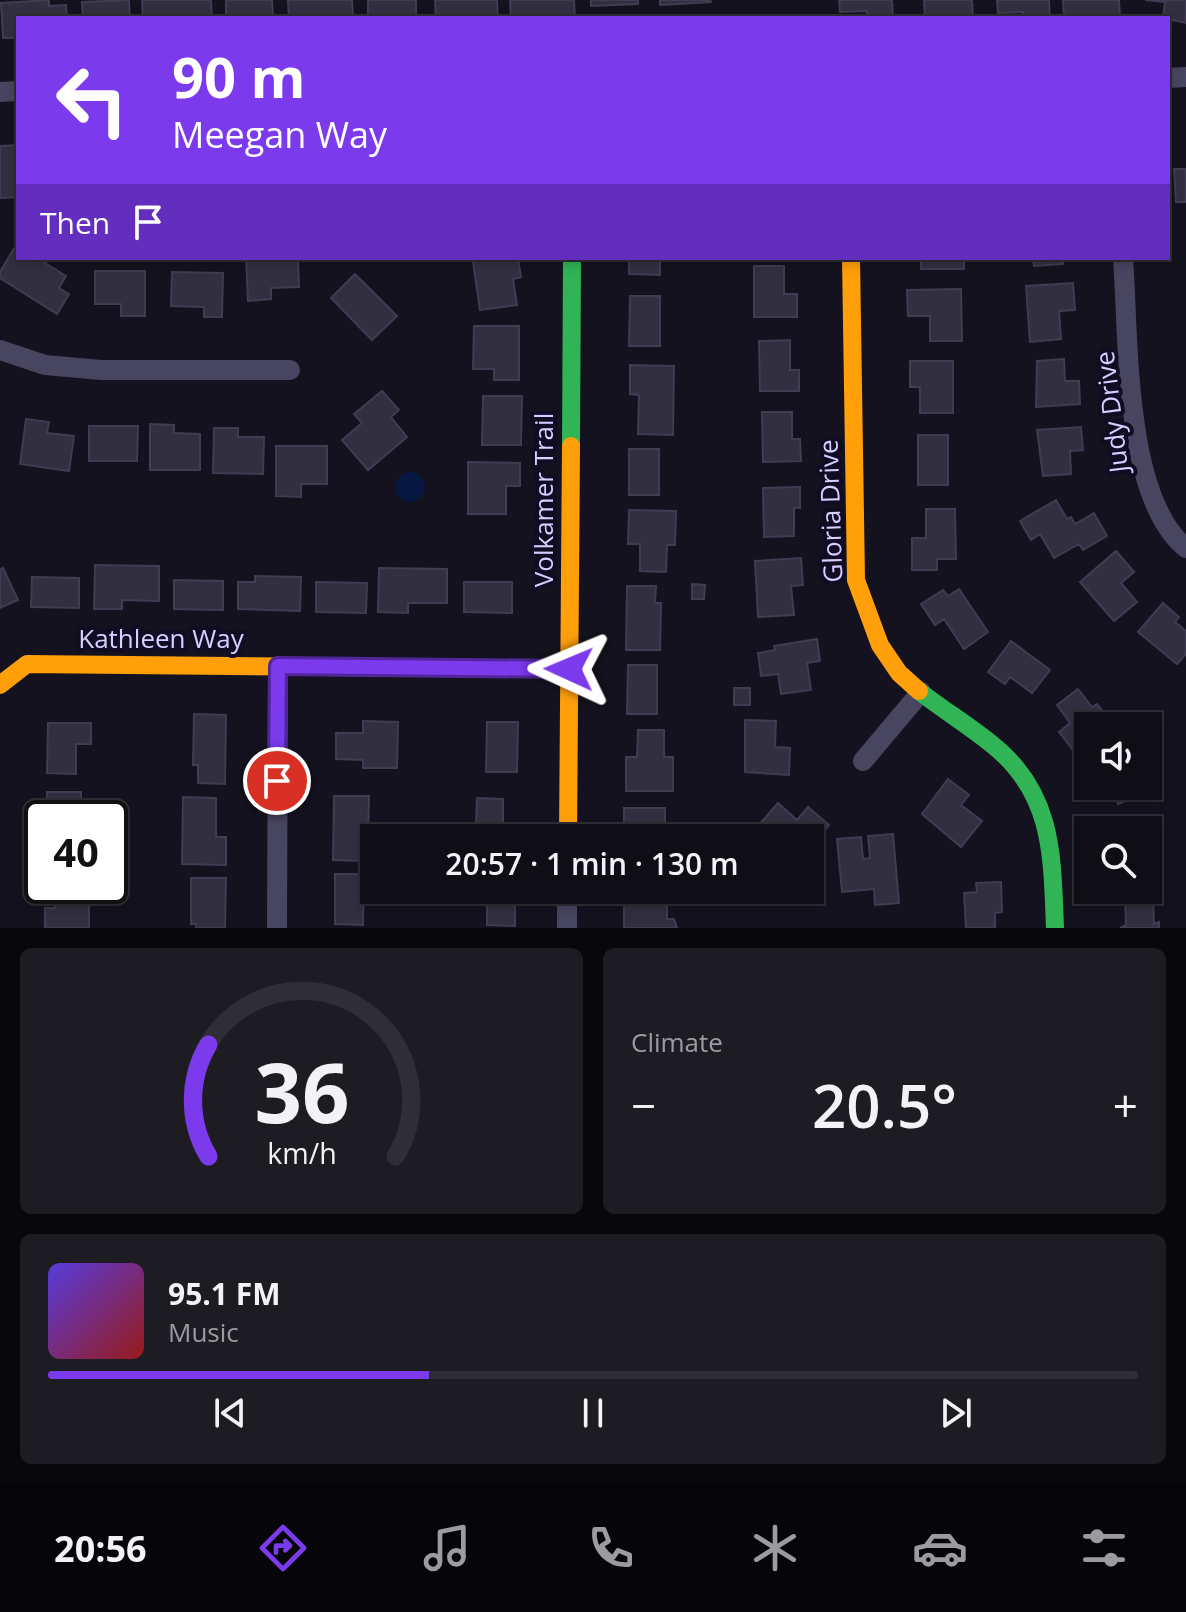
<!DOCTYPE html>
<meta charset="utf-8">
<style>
:root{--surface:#0f0e16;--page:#1d1c23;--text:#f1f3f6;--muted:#9b9ca1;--line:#2f2e35;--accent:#7c3aed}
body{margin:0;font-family:"Open Sans",sans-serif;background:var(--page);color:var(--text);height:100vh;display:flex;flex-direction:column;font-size:30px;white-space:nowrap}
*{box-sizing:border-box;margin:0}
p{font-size:26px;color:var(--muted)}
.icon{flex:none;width:44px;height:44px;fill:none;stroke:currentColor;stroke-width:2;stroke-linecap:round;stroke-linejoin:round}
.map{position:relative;height:928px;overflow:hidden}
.drawer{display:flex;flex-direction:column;gap:20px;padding:20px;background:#08080c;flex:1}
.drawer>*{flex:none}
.banner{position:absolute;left:16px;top:16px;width:1154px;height:244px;border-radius:0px;box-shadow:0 4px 12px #0003,0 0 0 2px var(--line);background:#7c3aed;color:#fff;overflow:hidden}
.fabs{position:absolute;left:1074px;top:712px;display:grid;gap:16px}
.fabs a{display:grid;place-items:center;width:88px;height:88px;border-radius:0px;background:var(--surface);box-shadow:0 4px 12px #0003,0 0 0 2px var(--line);font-size:40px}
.speed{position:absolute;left:24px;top:800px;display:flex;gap:16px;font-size:40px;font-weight:700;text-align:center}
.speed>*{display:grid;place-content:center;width:104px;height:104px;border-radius:50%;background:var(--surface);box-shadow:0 4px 12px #0003,0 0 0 2px var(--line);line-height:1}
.speed .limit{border:4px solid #111;border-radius:12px;background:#fff;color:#111}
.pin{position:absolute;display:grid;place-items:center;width:68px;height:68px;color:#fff;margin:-34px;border:4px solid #fff;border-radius:50%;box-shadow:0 2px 8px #0007}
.me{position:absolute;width:88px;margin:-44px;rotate:271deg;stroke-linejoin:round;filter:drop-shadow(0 0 6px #0008)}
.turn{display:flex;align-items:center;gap:28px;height:168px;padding:0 24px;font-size:36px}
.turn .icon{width:104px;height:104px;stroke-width:2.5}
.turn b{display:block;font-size:56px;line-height:68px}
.then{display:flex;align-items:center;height:76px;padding:0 24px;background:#0003;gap:16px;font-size:30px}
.big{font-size:60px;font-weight:600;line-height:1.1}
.drawer .widget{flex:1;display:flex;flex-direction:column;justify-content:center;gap:12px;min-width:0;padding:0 28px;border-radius:12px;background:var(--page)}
.drawer .dial{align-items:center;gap:0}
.dial svg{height:208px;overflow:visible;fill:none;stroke:var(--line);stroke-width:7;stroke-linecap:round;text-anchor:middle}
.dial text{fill:var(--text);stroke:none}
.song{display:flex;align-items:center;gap:24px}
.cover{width:96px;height:96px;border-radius:12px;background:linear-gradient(135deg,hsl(250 70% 55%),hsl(0 70% 35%))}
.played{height:8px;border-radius:4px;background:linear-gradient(90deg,var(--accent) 35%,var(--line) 35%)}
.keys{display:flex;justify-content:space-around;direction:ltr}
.heat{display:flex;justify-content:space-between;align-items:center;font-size:44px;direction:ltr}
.drawer .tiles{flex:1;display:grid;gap:20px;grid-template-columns:1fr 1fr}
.widget:last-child{grid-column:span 2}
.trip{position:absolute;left:360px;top:824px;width:464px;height:80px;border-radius:0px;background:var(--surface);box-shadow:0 4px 12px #0003,0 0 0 2px var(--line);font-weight:600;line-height:80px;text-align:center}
.tabs{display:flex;height:128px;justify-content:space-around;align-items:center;background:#060609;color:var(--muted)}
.tabs .icon{width:56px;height:56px}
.tabs .active{color:var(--accent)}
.tabs b{font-size:36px;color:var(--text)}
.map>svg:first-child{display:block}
</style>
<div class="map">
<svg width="1186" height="928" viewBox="0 0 1186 928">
<rect width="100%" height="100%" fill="#14121e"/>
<!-- water -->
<path fill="#061741" d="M395 487a15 15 0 1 1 30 0a15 15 0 1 1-30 0Z"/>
<!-- building -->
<path fill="#322f41" stroke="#413b53" stroke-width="2" d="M49,0v6l17,-1 1,13h-49v20h-15l-2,-35z
M129,0l1,18h-47l-1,-16z
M142,0h69l1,18h-69z
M226,0h46l1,18h-47z
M288,0h64l1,18h-64z
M368,0h48v16l-48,1z
M435,0h62l1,18h-62z
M510,0h64l1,18h-64z
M591,0h47v4l-47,2z
M660,0h50l1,2 -51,3z
M839,0h53l1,18h-26v-7l-27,1z
M924,0h48l1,18h-48z
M997,0h52l1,18h-27v-6l-25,1z
M1063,0h56l1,18h-56z
M1145,0h41v23l-23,-5 2,-16z
M18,145v52l-18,1v-52z
M1174,169h12v33h-10z
M16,245l2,13h19l29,18 -7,12 10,6 -12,20 -57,-36v-6z
M246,258h52l1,29 -28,1v11l-23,2z
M496,258h22l3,19 -8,2 4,26 -37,5 -7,-48z
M629,258h31v17l-31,-1z
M921,258h43v11h-43z
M1033,258h30v6l-29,2z
M754,266h30v28h13v23h-43z
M95,271h50v45h-24v-12h-26z
M172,272l51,1 -1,44h-18v-10l-33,-1z
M355,274l42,42 -25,24 -41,-42z
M1073,283l2,27 -16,1 2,28 -31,3 -4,-56z
M961,289l1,52h-32v-25h-22l-1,-26z
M630,296h30v50h-31z
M474,326h45v54h-25v-11h-21z
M790,340v30h9v21h-39l-1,-50z
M1064,359l1,22h14l1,23 -44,3 1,-46z
M910,361h43v52h-33v-26h-10z
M630,365l44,1 -1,69 -35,-1 1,-39 -9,-1z
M382,391l17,19 -8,7 16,20 -39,33 -26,-30 20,-17 -8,-9z
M483,396h39l-1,49h-39z
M762,412h30v27h8l1,22 -38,1z
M26,419l23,3 -2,11 27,3 -5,35 -49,-7z
M150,424l24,1v8l26,1v36h-50z
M89,426h49l-1,35h-48z
M1081,427l2,23 -13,1 1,23 -28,2 -6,-46z
M214,428h24v9h26l-1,37 -50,-1z
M918,435h30v50h-30z
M276,446h51v38h-26v13l-25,-1z
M629,449h30v46h-30z
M468,462l52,1v23h-14v28h-38z
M800,487v21h-6v28l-30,1 -1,-49z
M1056,500l11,19 4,-2 4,7 19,-11 13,23 -24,14 -4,-6 -25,14 -14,-24 -9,6 -11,-19z
M926,509h29l1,50h-19v11h-25v-32h14z
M629,510l47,1 -1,34h-8l-1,27 -26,-1v-27h-12z
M1116,551l18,21 -13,11 16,19 -23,19 -34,-39z
M801,558l2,27 -12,1 3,29 -36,2 -3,-56z
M95,565l64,1v35l-37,-1v9h-28z
M3,568l15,32 -18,8v-39z
M379,568l68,1v34h-39v10l-30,-1z
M255,576l46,1 -1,34 -62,-2v-27h17z
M32,577l47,1v30l-48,-1z
M174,580l49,1v29l-49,-1z
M316,582l51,1 -1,30 -50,-1z
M464,582h48v31l-48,-1z
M692,584l13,1 -1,14h-12z
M627,586h29l-1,17h6l-1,47h-34z
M959,589l29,43 -24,17 -20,-30 -9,6 -14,-21 22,-14 5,6z
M1163,603l16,14 -4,5 11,9v23l-9,10 -39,-32z
M817,639l3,22 -13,2 4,27 -30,4 -3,-20 -17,2 -3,-23 17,-3 -1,-4z
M1011,641l39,29 -18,23 -22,-16 -5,7 -17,-12z
M628,665h29v49h-30z
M734,688h16v17h-16z
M1078,689l14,18 5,-3 14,17 -7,5h-16v12l-15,12 -14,-18 11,-9 -13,-18z
M194,714l32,1 -1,69 -27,-1v-18h-5z
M745,720l31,1 -1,26 15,1 -1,27 -44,-3z
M363,721l35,1 -1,46h-34v-8l-27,-1v-26h27z
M487,722h31l-1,50h-31z
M48,723h43v21h-15v30l-29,-1z
M638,730h26v27h9v34h-47v-34h11z
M948,779l21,16 -8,10 21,16 -21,26 -39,-33z
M1111,786h33l2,7 -28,11z
M47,792h34v26h-35z
M334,796h35l-1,47h-5v18l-30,-1z
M183,797l33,1v39h10v28l-44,-1z
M477,798l26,1v25h13l-1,14h-47l1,-14h7z
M778,803l19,17 11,-13 21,18 -19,22v-9h-39l-13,-12z
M624,808h41v25h-11v5h-30z
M1152,822l2,45 -6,1v-38h-38l-1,-6z
M893,834l6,69 -24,2 -1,-16 -32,3 -5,-53 24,-2 2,22 7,-1 -2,-22z
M335,874h29l-1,51 -28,-1z
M191,878h35l-1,50h-29v-4h-5z
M1001,882l1,30 -7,1v15h-29l-2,-35 13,-1 -1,-9z
M55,886h34v42h-44v-20h10z
M487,890h28v36l-28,-1z
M633,890h55v6h-21v23h7l3,9h-53v-33h8z
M1153,899l1,25 5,-2v6h-39l6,-3 -1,-25z"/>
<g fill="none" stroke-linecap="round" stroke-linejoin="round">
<!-- street -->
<path stroke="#484560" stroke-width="20" d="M1168,78l18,-1
M0,92l18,-1
M1123,258c6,77 0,239 63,290
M0,350l45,15 56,5h189
M863,761l58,-69
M277,928l1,-262
M567,928v-38"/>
<!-- fast -->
<path stroke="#30b455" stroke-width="18" d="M571,446l1,-188
M323,667l246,2
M919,691c24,19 51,35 75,55 60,49 58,111 61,182"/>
<!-- slow -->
<path stroke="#ff9f0a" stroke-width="18" d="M851,258l5,322 24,65 19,28 20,18
M0,685l27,-21 296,3
M568,838l3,-392"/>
</g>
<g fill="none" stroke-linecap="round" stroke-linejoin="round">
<!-- route casing -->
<g stroke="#51269a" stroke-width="20">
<path id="route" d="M277,781l1,-115 291,3"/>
</g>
<!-- route -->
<use href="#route" stroke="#7c3aed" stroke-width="14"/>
</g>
<g text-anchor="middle" stroke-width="8" stroke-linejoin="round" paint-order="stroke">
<!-- street labels -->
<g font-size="26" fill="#d7cfff" stroke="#110c24">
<text transform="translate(1112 412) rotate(-97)" y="9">Judy Drive</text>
<text transform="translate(544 500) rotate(-90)" y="9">Volkamer Trail</text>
<text transform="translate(831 511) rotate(-92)" y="9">Gloria Drive</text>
<text x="161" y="648">Kathleen Way</text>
</g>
</g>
</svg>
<div class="fabs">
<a><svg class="icon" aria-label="sound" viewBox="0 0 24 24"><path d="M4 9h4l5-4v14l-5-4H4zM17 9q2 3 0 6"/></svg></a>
<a><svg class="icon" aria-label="search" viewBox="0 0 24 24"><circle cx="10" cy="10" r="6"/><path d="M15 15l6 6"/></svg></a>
</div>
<div class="speed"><div class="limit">40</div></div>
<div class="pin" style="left:277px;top:781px;background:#d93025"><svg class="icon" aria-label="arrive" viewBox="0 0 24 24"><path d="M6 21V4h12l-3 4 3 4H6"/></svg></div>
<svg class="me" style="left:569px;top:669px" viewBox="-20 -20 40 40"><path d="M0-17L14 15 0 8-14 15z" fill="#7c3aed" stroke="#fff" stroke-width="4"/></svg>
<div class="trip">20:57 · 1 min · 130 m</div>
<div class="banner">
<div class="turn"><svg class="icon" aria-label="left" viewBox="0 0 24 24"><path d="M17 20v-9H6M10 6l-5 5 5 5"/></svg><div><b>90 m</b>Meegan Way</div></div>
<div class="then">Then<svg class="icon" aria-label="arrive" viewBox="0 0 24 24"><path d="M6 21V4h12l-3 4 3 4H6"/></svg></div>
</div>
</div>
<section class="drawer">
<div class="tiles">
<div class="widget dial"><svg viewBox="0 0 100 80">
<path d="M14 69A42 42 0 1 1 86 69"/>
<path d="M14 69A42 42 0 0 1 14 26" stroke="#7c3aed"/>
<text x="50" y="56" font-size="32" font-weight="700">36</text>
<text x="50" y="72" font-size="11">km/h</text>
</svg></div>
<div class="widget"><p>Climate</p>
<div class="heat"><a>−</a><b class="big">20.5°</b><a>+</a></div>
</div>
<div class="widget">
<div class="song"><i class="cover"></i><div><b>95.1 FM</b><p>Music</p></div></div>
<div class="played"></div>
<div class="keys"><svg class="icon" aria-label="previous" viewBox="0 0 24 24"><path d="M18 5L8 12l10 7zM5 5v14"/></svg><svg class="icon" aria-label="pause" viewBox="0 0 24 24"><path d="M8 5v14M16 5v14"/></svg><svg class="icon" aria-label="next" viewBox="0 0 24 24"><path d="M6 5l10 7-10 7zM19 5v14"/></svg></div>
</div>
</div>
</section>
<nav class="tabs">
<b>20:56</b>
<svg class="icon active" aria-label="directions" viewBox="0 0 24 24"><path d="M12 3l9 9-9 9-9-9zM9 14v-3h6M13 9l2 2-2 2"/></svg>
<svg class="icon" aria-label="music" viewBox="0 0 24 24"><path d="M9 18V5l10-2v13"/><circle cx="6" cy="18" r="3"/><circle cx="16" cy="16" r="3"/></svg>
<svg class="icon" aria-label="phone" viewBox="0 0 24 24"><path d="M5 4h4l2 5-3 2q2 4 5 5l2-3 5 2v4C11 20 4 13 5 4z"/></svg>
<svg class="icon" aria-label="climate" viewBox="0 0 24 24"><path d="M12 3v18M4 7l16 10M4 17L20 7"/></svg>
<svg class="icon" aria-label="car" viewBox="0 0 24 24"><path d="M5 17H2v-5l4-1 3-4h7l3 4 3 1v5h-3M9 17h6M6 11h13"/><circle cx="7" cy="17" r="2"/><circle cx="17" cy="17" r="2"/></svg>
<svg class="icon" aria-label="filters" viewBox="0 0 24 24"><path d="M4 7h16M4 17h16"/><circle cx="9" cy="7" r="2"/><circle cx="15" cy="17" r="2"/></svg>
</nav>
